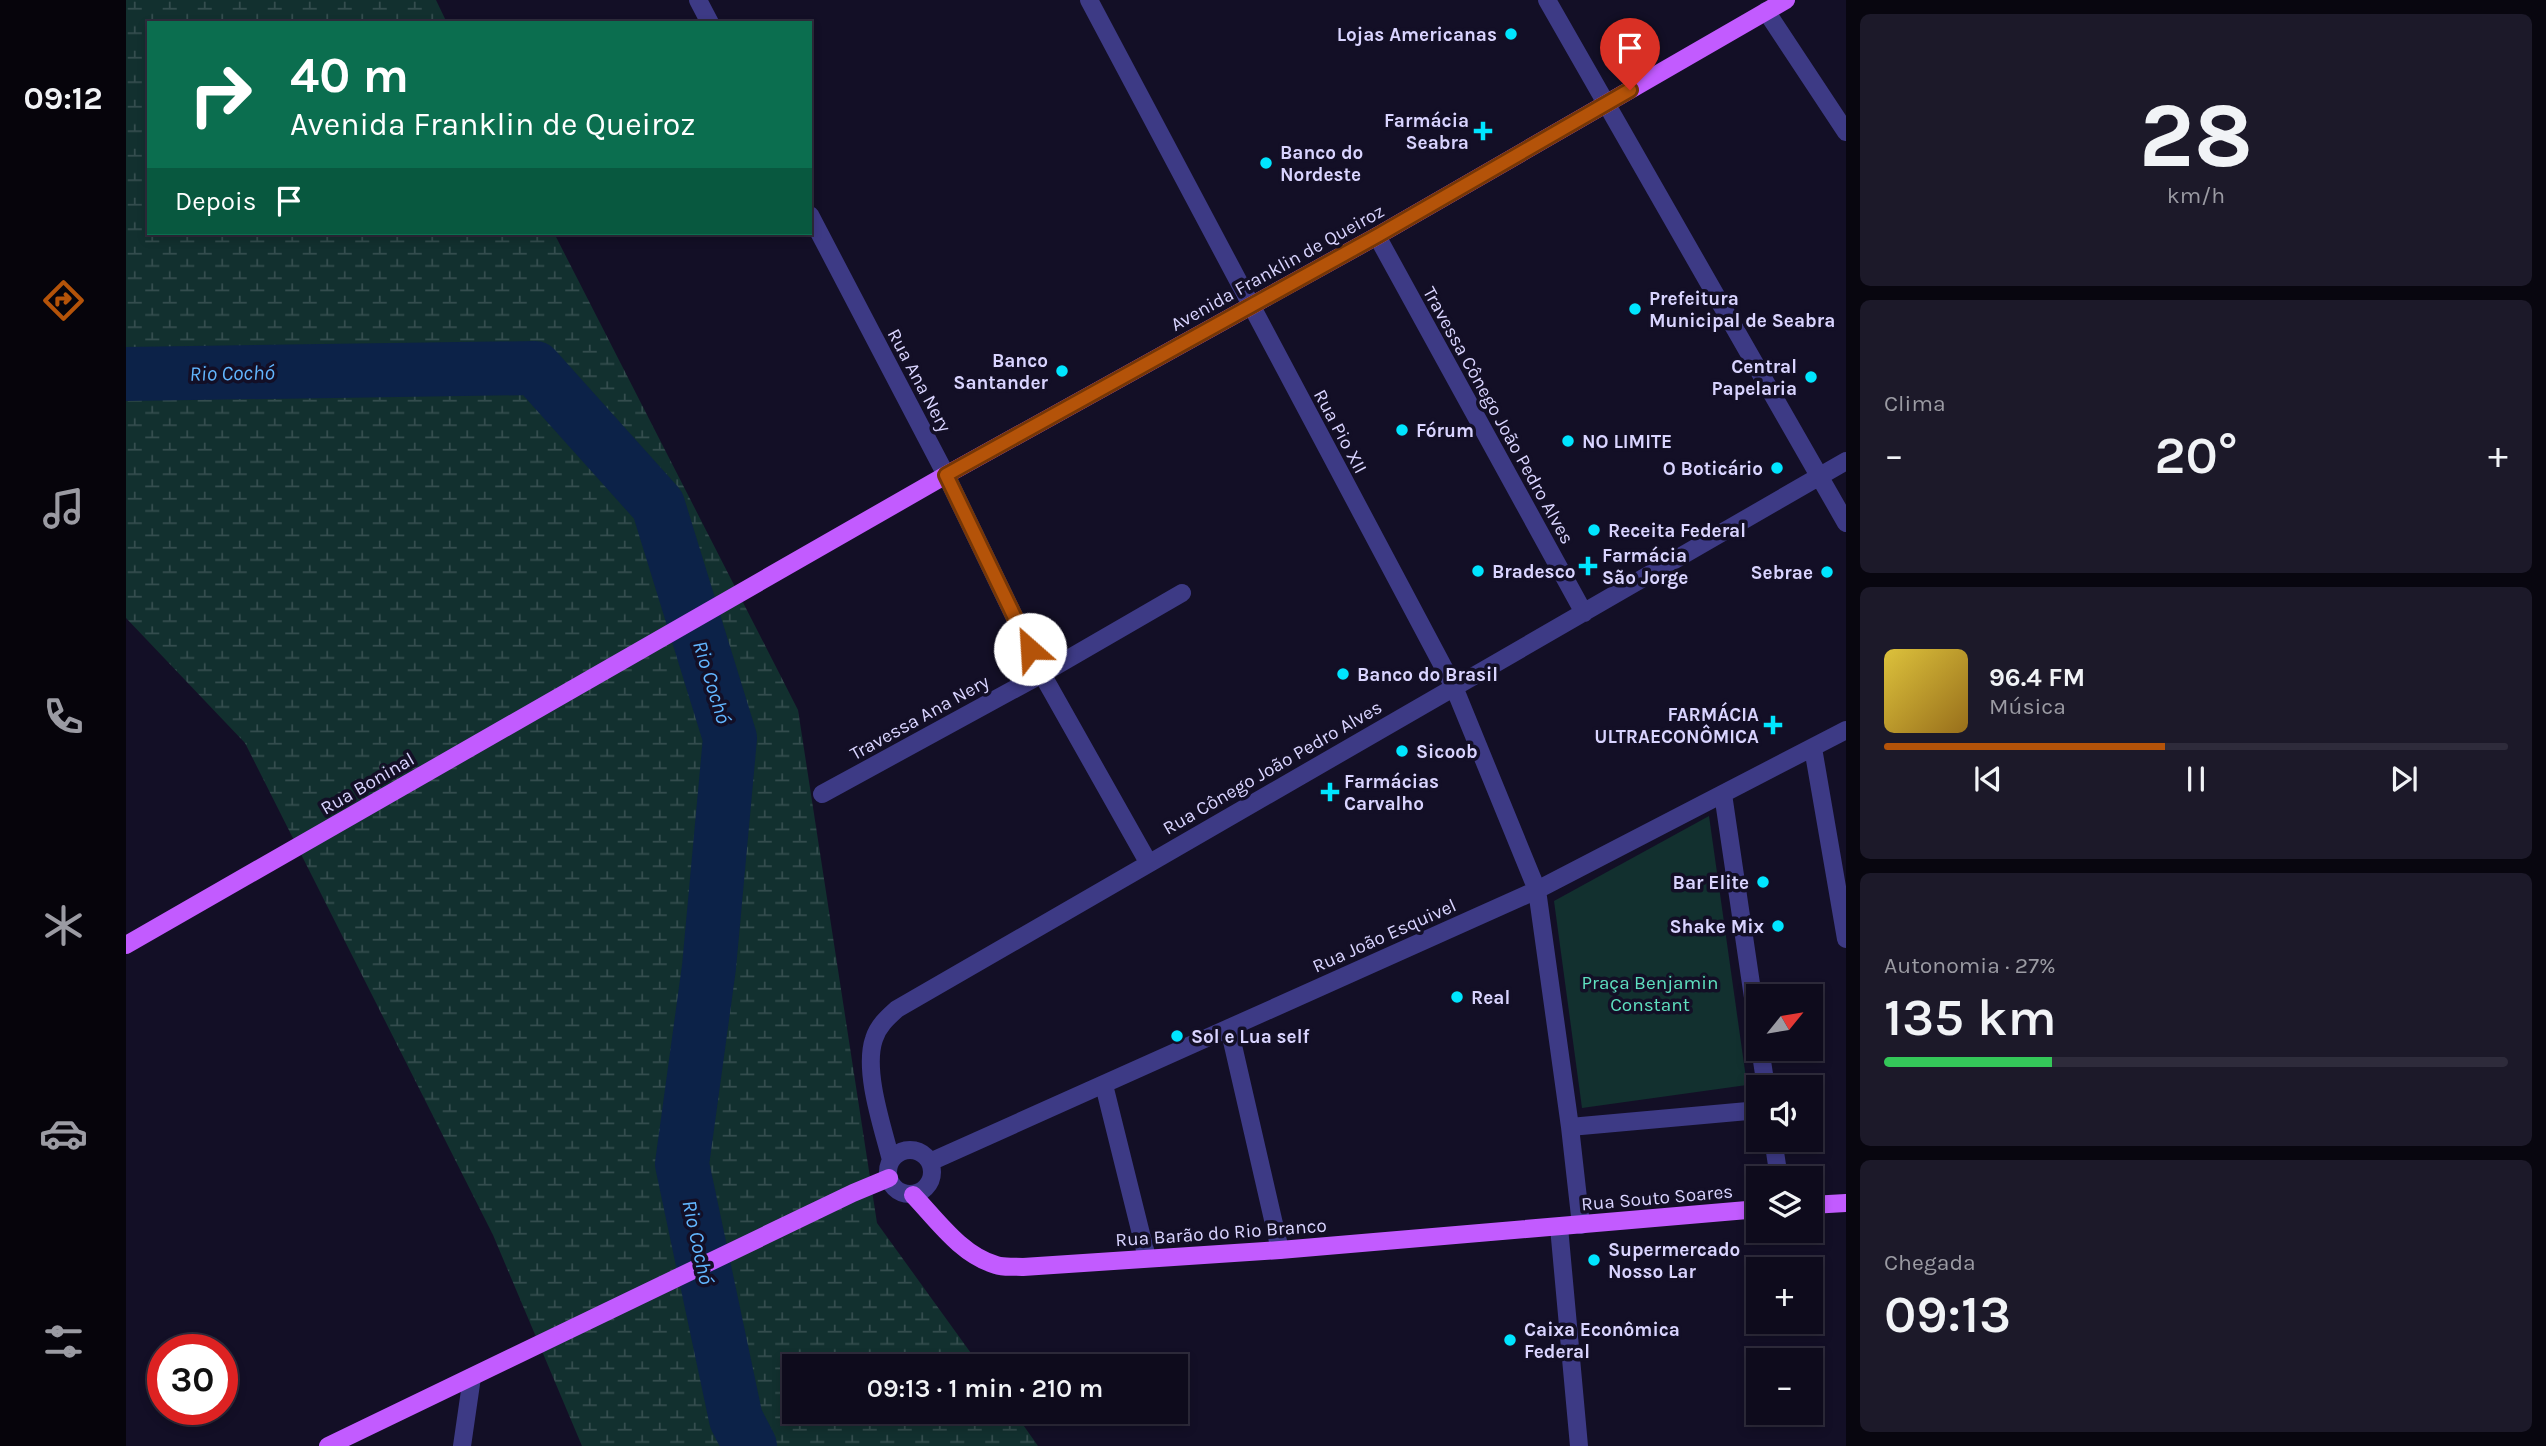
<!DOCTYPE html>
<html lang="pt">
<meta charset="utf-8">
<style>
:root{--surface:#0e0b1c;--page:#1c1929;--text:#f1f3f6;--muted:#9b9ba3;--line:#2e2b3b;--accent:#b45309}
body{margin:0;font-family:Karla,sans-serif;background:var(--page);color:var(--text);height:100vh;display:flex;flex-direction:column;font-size:26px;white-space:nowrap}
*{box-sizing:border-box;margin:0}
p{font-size:23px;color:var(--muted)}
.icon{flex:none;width:38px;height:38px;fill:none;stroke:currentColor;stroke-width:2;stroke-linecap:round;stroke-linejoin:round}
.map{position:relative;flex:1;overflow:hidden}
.details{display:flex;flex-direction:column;gap:14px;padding:14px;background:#08060f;width:700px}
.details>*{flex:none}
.banner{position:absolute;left:21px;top:21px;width:665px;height:214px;border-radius:0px;box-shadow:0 4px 10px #0003,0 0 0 2px var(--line);background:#0b6e4f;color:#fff;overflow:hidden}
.needle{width:46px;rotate:60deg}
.buttons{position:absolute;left:1620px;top:984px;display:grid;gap:14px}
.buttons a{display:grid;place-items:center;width:77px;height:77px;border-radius:0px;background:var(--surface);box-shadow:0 4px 10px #0003,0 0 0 2px var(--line);font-size:35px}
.speed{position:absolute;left:21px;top:1334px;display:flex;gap:14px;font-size:35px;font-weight:700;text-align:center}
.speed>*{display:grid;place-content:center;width:91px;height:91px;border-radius:50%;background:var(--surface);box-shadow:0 4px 10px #0003,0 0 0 2px var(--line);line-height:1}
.speed .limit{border:10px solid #d22;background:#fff;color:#111}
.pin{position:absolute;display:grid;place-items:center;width:60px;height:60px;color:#fff;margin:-72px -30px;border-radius:50% 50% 50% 0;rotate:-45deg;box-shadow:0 0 7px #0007}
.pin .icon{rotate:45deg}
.me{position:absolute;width:77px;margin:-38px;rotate:334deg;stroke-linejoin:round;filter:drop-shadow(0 0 5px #0008)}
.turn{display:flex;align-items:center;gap:24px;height:147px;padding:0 28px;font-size:32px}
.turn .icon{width:91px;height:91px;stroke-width:2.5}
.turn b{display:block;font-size:49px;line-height:60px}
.then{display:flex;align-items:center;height:66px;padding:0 28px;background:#0003;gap:14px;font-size:26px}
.big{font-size:52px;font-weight:600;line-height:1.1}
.details .widget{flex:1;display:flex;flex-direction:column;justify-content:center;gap:10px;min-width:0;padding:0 24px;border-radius:10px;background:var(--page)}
.details .dial{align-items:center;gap:0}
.dial b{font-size:91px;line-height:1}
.song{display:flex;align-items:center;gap:21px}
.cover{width:84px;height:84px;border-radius:10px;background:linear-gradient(135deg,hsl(50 70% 55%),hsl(40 70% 35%))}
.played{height:7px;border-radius:4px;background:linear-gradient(90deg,var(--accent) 45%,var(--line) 45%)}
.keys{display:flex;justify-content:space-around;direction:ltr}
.heat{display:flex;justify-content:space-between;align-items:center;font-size:38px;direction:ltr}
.charge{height:10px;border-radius:5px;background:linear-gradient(90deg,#34c759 27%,var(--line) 0)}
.trip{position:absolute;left:656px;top:1354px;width:406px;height:70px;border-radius:0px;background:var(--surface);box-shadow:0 4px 10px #0003,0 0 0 2px var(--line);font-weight:600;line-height:70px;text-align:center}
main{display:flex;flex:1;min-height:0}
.tabs{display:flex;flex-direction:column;width:126px;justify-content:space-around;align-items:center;background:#06040b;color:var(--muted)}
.tabs .icon{width:49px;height:49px}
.tabs .current{color:var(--accent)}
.tabs b{font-size:32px;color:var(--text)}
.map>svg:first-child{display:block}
</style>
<main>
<nav class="tabs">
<b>09:12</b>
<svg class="icon current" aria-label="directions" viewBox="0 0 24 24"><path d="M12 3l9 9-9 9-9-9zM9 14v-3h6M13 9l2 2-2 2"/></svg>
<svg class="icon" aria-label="music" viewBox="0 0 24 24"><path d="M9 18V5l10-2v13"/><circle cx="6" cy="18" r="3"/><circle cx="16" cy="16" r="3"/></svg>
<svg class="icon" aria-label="phone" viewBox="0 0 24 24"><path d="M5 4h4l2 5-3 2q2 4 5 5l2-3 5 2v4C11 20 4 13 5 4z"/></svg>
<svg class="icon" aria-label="climate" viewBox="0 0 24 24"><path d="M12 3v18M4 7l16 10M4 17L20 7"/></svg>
<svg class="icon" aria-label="car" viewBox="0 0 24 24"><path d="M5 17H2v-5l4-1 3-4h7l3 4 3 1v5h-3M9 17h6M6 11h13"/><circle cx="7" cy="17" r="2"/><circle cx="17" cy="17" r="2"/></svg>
<svg class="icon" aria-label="filters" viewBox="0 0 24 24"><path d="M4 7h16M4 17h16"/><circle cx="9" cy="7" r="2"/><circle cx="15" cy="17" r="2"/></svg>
</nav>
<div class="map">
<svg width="1720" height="1446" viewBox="0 0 1720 1446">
<defs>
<pattern id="wetland-marsh" width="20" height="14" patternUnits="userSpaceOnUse" patternTransform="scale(1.75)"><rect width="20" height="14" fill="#12302f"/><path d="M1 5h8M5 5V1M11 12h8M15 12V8" fill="none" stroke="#344d4e"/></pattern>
</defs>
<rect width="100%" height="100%" fill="#130f26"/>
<!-- wetland -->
<path fill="url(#wetland-marsh)" d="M0,0h310l11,23h-298v210h405l244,477 79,513 104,144h-187v45h220l24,34h-456l-89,-211 -248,-492 -119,-125z"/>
<!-- park -->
<path fill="#12302f" d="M1583,816l38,269 -165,23 -28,-207z"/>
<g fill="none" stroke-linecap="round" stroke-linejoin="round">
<!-- river -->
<path stroke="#0c2248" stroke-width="54" d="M0,374l409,-6 123,137 72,233 -21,229 -27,197 54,255 14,27"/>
<!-- minor -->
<path stroke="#3d3a85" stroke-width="18" d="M572,0l12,23
M963,0l365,687 83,203 33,237 11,98
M1421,0l299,523
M1640,11l80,121
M684,215l136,260 96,199 106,188
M1251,236l207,377
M1687,748l33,191
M696,794l220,-120 140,-81
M1597,794l36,244
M1103,1028l51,222
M1634,1048l6,39
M978,1085l43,173
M1444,1127l189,-17
M1647,1139l6,39
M762 1172a22 22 0 1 1 44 0a22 22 0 1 1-44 0Z
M765,1160c-8,-32 -28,-89 -17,-121 4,-13 13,-21 23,-30l949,-548
M804,1162l607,-272 309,-160
M1433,1227l20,219
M336,1446l10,-69"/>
<!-- major -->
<path stroke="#c25bff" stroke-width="18" d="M0,945l820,-470 431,-239 409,-236
M787,1195c24,25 48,60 83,70 8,3 18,1 27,2l257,-17 479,-41
M1685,1205l35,-2
M202,1446l525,-253 36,-15"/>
</g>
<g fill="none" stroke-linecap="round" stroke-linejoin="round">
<!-- route casing -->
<g stroke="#753606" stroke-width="18">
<path id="route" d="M904,649l-84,-174 431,-239 253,-146"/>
</g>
<!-- route -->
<use href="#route" stroke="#b45309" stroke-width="12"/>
</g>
<!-- markers -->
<g fill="#00e5ff" stroke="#130f26" stroke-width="2.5">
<circle cx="1385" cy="34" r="7"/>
<path d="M1353.5 120.5h7v7h7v7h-7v7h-7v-7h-7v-7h7z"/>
<circle cx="1140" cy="163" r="7"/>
<circle cx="1509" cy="309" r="7"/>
<circle cx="936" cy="371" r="7"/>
<circle cx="1685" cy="377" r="7"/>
<circle cx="1276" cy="430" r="7"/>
<circle cx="1442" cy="441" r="7"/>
<circle cx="1651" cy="468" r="7"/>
<circle cx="1468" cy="530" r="7"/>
<path d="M1458.5 555.5h7v7h7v7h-7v7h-7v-7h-7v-7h7z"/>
<circle cx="1352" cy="571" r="7"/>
<circle cx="1701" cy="572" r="7"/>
<circle cx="1217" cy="674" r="7"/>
<path d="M1643.5 714.5h7v7h7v7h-7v7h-7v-7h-7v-7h7z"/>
<circle cx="1276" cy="751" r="7"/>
<path d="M1200.5 781.5h7v7h7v7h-7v7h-7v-7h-7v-7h7z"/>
<circle cx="1637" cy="882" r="7"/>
<circle cx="1652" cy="926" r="7"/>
<circle cx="1331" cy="997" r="7"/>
<circle cx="1051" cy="1036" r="7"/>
<circle cx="1468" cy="1260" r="7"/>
<circle cx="1384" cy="1340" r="7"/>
</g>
<g text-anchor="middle" stroke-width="7" stroke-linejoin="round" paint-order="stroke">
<!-- poi labels -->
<g font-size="19" font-weight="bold" fill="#d9d4ff" stroke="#130f26" text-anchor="start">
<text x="1371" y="41" text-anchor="end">Lojas Americanas</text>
<text x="1343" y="127" text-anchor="end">Farmácia<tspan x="1343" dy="22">Seabra</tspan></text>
<text x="1154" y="159">Banco do<tspan x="1154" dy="22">Nordeste</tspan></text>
<text x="1523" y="305">Prefeitura<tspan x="1523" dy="22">Municipal de Seabra</tspan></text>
<text x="922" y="367" text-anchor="end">Banco<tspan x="922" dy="22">Santander</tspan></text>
<text x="1671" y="373" text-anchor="end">Central<tspan x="1671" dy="22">Papelaria</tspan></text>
<text x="1290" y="437">Fórum</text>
<text x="1456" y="448">NO LIMITE</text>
<text x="1637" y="475" text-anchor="end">O Boticário</text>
<text x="1482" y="537">Receita Federal</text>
<text x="1476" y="562">Farmácia<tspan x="1476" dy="22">São Jorge</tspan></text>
<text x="1366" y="578">Bradesco</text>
<text x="1687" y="579" text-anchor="end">Sebrae</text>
<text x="1231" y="681">Banco do Brasil</text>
<text x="1633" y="721" text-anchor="end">FARMÁCIA<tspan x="1633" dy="22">ULTRAECONÔMICA</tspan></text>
<text x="1290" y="758">Sicoob</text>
<text x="1218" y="788">Farmácias<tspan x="1218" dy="22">Carvalho</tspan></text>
<text x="1623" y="889" text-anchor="end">Bar Elite</text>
<text x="1638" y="933" text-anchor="end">Shake Mix</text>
<text x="1345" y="1004">Real</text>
<text x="1065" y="1043">Sol e Lua self</text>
<text x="1482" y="1256">Supermercado<tspan x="1482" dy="22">Nosso Lar</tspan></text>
<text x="1398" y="1336">Caixa Econômica<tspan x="1398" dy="22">Federal</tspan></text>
</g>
<!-- street labels -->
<g font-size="19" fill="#d9d4ff" stroke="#130f26">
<text transform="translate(1151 267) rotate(-29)" y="7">Avenida Franklin de Queiroz</text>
<text transform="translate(794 380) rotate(62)" y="7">Rua Ana Nery</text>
<text transform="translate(1373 415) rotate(61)" y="7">Travessa Cônego João Pedro Alves</text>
<text transform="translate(1215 431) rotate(62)" y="7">Rua Pio XII</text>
<text transform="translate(793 717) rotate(-29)" y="7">Travessa Ana Nery</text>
<text transform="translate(1146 767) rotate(-30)" y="7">Rua Cônego João Pedro Alves</text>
<text transform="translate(241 783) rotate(-30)" y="7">Rua Boninal</text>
<text transform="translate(1258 935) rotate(-24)" y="7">Rua João Esquivel</text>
<text transform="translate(1531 1197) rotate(-5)" y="7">Rua Souto Soares</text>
<text transform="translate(1095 1232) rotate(-4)" y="7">Rua Barão do Rio Branco</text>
</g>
<!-- park labels -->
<g font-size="19" fill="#5fe0c0" stroke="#130f26">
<text x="1524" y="989">Praça Benjamin<tspan x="1524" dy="22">Constant</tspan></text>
</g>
<!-- water labels -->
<g font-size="21" font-style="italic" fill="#62b6ff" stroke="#130f26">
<text transform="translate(106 373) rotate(-1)" y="7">Rio Cochó</text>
<text transform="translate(586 682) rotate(73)" y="7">Rio Cochó</text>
<text transform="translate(572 1242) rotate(78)" y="7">Rio Cochó</text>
</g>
</g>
</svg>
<div class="buttons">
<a><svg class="needle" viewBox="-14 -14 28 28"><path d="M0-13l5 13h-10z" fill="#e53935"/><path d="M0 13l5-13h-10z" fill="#9b9ba3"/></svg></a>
<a><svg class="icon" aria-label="sound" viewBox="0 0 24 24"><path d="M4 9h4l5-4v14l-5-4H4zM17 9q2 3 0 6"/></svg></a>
<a><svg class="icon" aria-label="layers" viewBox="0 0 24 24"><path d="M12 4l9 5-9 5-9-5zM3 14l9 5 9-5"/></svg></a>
<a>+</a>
<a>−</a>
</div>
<div class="speed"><div class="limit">30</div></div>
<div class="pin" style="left:1504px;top:90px;background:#d93025"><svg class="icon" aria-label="arrive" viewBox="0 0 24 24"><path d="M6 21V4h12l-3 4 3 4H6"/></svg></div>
<svg class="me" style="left:904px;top:649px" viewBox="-20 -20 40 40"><circle r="19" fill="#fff"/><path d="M0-13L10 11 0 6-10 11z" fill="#b45309"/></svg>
<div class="trip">09:13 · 1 min · 210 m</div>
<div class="banner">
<div class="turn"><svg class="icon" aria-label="right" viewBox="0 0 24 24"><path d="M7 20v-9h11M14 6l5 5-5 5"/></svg><div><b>40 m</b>Avenida Franklin de Queiroz</div></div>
<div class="then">Depois<svg class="icon" aria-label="arrive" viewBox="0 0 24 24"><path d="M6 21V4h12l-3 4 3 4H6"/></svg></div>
</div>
</div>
<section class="details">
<div class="widget dial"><b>28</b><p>km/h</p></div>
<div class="widget"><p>Clima</p>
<div class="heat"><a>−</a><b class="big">20°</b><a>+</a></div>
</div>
<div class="widget">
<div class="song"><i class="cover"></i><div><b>96.4 FM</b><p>Música</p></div></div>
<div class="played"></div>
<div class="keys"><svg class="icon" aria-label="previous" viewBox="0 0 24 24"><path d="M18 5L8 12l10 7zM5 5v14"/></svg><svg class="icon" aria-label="pause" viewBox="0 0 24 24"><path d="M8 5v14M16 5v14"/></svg><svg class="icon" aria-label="next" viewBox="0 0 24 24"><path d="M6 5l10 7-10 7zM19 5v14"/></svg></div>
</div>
<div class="widget"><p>Autonomia · 27%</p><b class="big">135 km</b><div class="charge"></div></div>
<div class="widget"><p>Chegada</p><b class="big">09:13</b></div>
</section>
</main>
